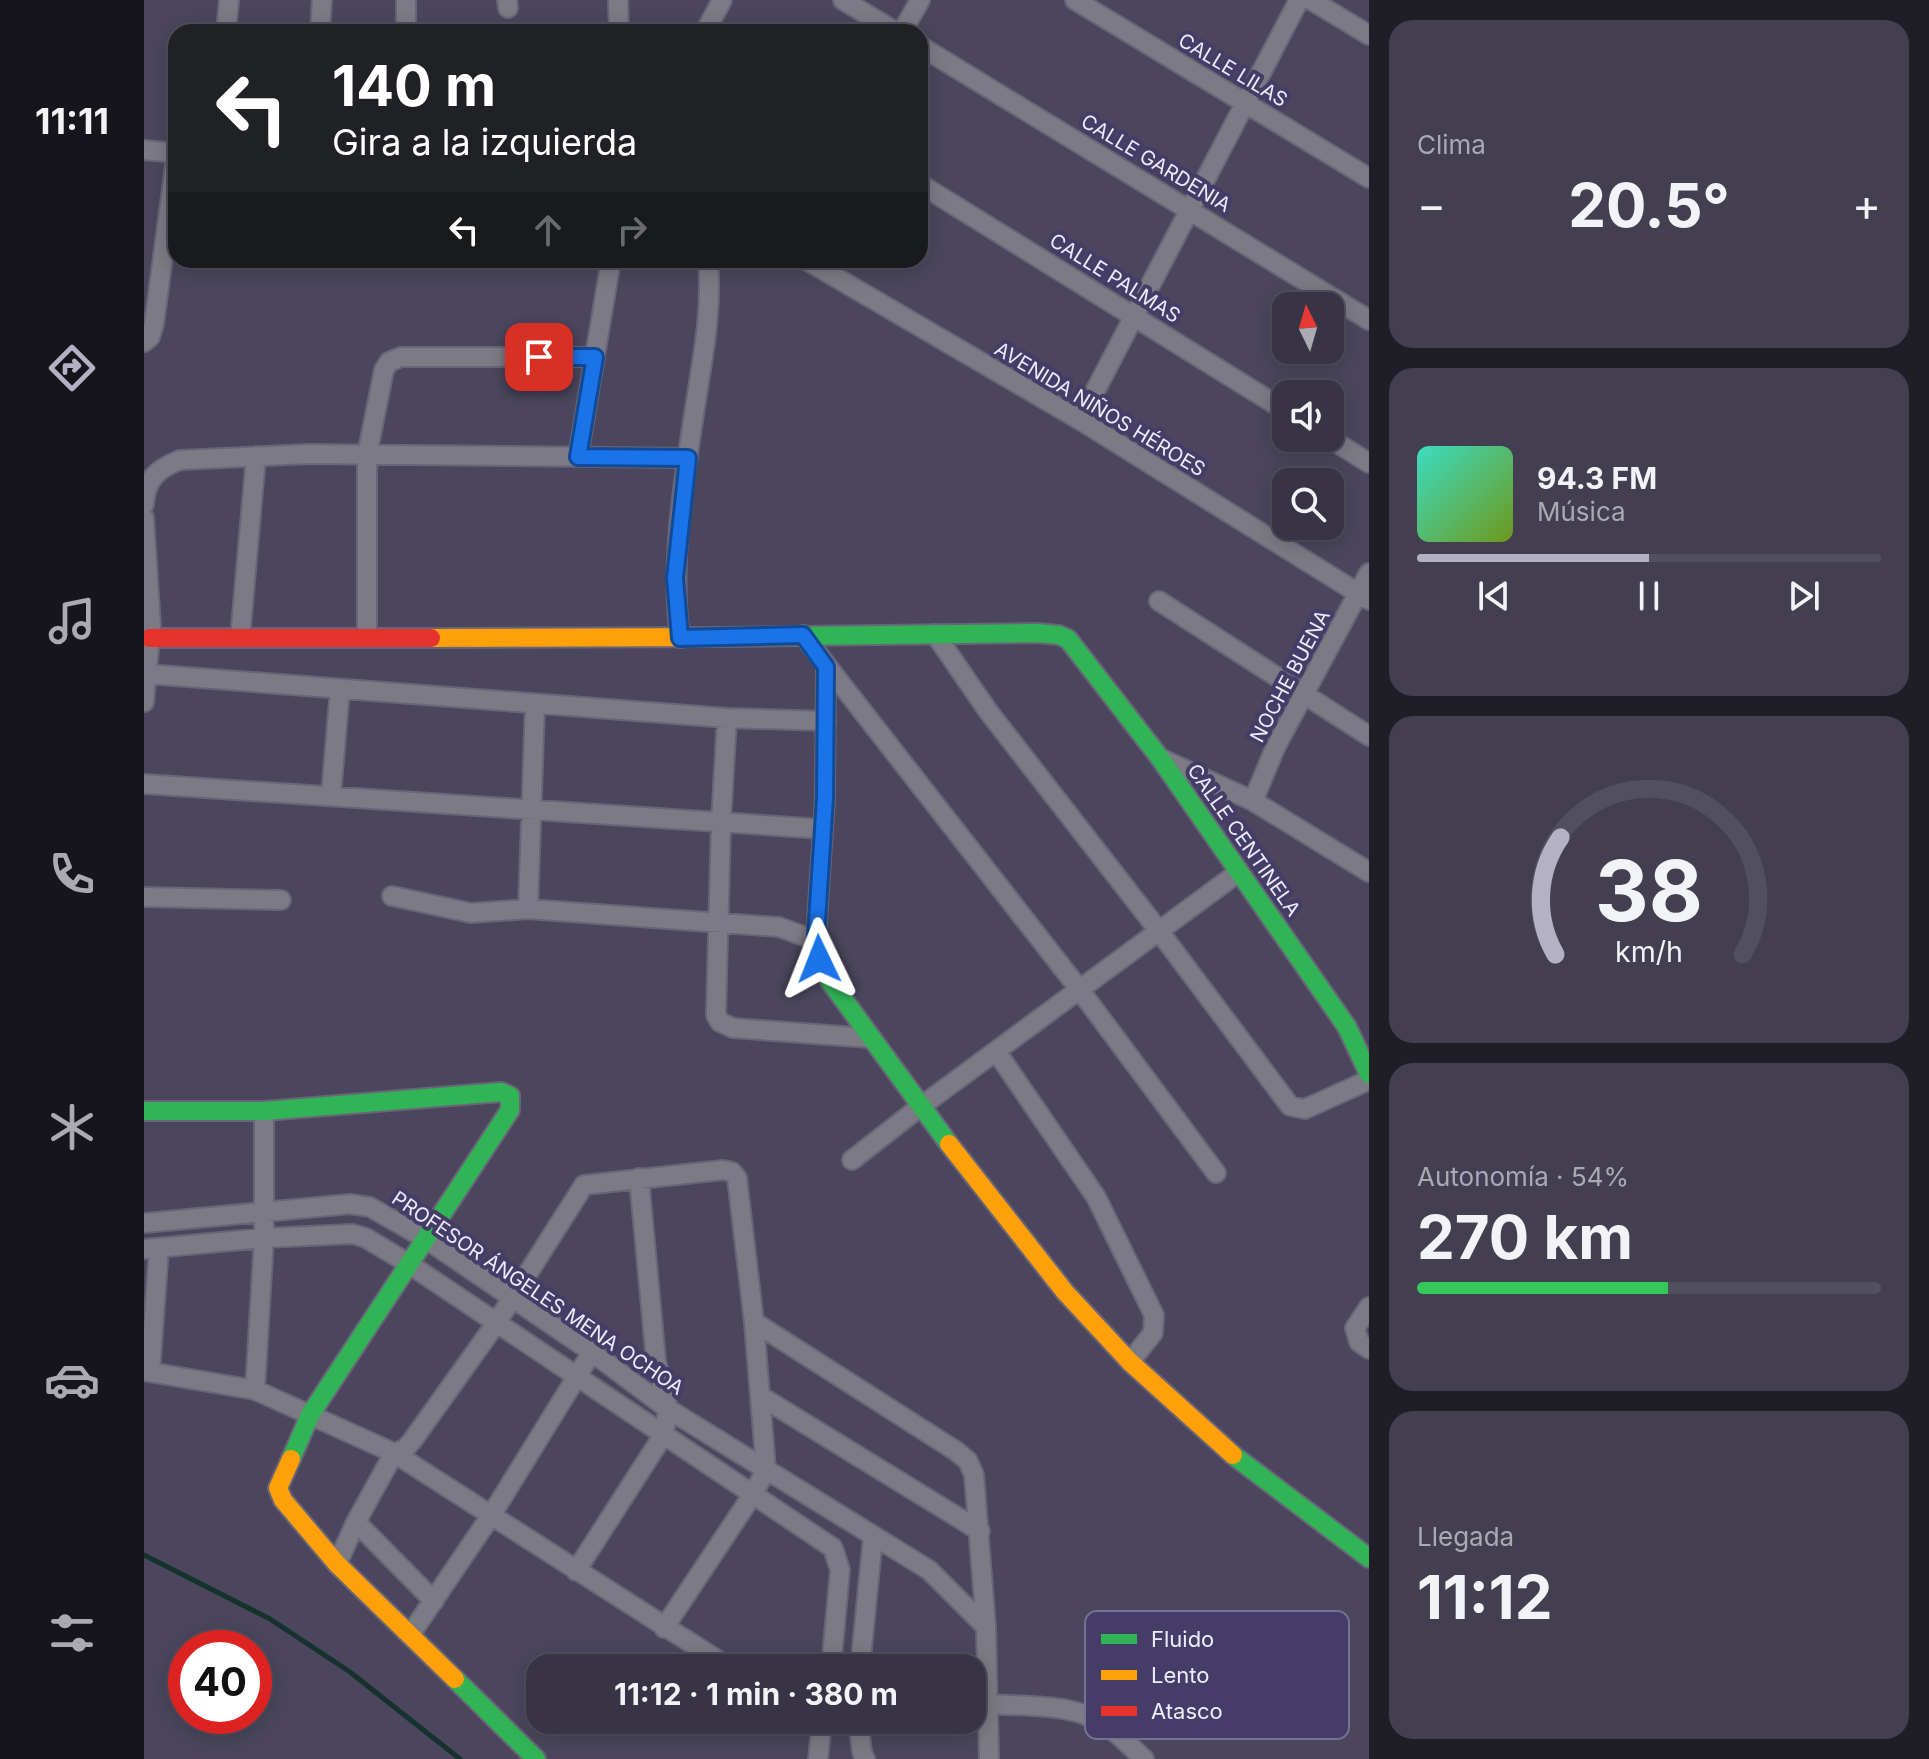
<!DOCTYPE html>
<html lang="es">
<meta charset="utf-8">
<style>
:root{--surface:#383446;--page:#433f51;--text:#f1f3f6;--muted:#abaab3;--line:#524f5f;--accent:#b4b1c4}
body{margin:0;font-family:Inter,sans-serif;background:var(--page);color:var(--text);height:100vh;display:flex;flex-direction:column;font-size:30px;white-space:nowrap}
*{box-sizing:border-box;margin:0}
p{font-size:26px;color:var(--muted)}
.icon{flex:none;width:44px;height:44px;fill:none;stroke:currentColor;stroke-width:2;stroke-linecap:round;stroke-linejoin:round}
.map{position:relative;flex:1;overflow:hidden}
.panel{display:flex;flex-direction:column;gap:20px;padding:20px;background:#1f1d26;width:560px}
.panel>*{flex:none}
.top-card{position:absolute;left:24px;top:24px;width:760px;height:244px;border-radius:24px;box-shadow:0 4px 20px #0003,0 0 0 2px var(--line);background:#202124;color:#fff;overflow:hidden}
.needle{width:52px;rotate:355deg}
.buttons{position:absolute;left:1128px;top:292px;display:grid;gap:16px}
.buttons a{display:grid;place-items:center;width:72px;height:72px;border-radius:16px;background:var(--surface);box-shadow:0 4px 20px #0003,0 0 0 2px var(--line);font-size:40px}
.speed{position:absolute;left:24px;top:1630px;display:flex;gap:16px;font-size:40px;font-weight:700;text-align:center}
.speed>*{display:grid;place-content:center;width:104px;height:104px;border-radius:50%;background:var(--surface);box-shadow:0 4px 20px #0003,0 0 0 2px var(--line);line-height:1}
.speed .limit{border:12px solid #d22;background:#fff;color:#111}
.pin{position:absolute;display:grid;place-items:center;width:68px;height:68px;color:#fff;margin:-34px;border-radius:16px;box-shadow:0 4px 12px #0006}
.me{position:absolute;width:88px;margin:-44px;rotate:358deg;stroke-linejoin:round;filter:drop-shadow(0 0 6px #0008)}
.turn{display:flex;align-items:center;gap:28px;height:168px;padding:0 32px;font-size:36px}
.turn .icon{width:104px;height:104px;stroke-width:2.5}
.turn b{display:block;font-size:56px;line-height:68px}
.lanes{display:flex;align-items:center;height:76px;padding:0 32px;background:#0003;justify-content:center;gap:40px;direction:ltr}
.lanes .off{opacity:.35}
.big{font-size:60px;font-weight:700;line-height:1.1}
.panel .card{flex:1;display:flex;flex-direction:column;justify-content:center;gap:12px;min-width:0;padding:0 28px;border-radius:24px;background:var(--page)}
.panel .dial{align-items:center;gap:0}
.dial svg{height:208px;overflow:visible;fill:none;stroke:var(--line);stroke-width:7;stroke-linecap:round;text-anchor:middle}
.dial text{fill:var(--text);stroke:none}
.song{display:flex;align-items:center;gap:24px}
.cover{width:96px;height:96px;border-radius:12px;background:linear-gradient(135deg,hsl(170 70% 55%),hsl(80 70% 35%))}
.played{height:8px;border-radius:4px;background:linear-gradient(90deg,var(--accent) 50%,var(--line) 50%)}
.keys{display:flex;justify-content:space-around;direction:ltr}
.heat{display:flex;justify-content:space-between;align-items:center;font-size:44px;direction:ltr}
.charge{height:12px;border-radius:6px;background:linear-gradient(90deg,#34c759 54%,var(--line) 0)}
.trip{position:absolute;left:382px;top:1654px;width:460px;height:80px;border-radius:24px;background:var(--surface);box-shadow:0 4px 20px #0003,0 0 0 2px var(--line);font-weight:700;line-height:80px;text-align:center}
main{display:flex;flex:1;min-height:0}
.tabs{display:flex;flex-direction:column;width:144px;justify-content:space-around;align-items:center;background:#16151c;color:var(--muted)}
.tabs .icon{width:56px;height:56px}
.tabs .selected{color:var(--accent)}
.tabs b{font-size:36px;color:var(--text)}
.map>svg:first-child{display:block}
</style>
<main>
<nav class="tabs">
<b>11:11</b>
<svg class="icon selected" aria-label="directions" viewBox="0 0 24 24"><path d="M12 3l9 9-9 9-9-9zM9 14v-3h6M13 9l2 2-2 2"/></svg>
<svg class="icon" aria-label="music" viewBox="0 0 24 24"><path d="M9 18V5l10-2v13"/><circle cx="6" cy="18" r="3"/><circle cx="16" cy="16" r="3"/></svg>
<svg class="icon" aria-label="phone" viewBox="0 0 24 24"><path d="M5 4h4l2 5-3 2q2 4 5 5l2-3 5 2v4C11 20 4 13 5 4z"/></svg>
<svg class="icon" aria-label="climate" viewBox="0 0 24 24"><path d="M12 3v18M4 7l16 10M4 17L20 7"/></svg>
<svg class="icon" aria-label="car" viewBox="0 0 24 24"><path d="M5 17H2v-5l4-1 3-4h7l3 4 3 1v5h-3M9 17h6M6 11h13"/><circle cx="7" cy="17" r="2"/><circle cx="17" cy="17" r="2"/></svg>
<svg class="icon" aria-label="filters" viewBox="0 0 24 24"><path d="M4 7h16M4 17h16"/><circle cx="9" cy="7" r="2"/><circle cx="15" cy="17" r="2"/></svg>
</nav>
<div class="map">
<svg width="1225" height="1759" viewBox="0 0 1225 1759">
<rect width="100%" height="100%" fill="#4b465d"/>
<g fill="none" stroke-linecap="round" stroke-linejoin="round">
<!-- stream -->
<path stroke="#15322d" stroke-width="5" d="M0,1555l126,64 80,53 110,87"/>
<!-- street casing -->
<g stroke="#696578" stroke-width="22">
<path id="street" d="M262,0v32
M363,0l1,8
M474,0l1,32
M699,0l53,32
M931,0l294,178
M1167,0l58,35
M82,32l3,-32
M176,32l2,-32
M561,32l17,-32
M758,32l18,-32
M776,46l449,274
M0,150l32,3
M776,184l366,227
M662,260l274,160 289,180
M0,342l6,-5 4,-13 22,-165
M936,420l219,-420
M1185,438l40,25
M434,457l33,-197
M0,504c2,-25 13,-35 36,-44l129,-6 379,4
M0,518l7,108 -7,76
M1015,601l210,135
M791,634l53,77 171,220 131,175 15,3 64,-29
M659,635l276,354 137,184
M96,638l16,-182
M223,638v-183l17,-85 5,-8 12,-5h194
M536,638c-11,-83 6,-168 18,-250 7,-43 14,-85 10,-128
M3,674l580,44 99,3
M583,718l-6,104 -5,193 4,7 13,6 137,10
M1016,758l93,43 116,71
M0,784l679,45
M187,795l9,-106
M1109,801l23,-55 93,-173
M248,896l79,17 57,-4 251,18 38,14
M0,897l137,3
M384,909l7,-205
M852,1051l100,146 58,118 -1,18 -23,29
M708,1160l68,-53 319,-235
M0,1223l206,-19 20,3 56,32 166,113 76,57 261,161 57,57
M0,1249l120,-11 89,-4 13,4 43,26 424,284 7,22 -9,98
M1225,1307l-14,21 4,14 10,7
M610,1322l202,129 12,10 6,14 12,152 3,132
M0,1371l111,19 139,63 336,215
M6,1372l9,-124
M111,1390l9,-152v-127
M616,1396l220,135
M212,1522l78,79
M193,1564l19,-42 38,-69 11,-4 7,-8 85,-119 87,-137 139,-15 9,2 5,6 17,144 12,148 -13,24 -89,134
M432,1571l88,-137 4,-25 -12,-48 -17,-183
M266,1635l82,-121 100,-162
M716,1668l13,-131
M844,1704c40,3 90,-2 123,25 12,9 22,20 33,30
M714,1720l4,32 3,7
M674,1759l4,-39"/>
</g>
<!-- fast casing -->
<g stroke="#696578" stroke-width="22">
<path id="fast" d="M584,637l308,-4 23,2 9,4 92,119 187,269 22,47
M682,667l-1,131 -9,139 3,22 8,18 122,167
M0,1111h120l237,-19 9,4v14l-200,305 -19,44
M1089,1455l136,103
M311,1679l81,80"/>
</g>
<!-- slow casing -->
<g stroke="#696578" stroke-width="22">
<path id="slow" d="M287,638l297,-1
M805,1144l116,148 65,70 103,93
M147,1459l-13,29 5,12 54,64 118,115"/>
</g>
<!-- jam casing -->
<g stroke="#696578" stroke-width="22">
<path id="jam" d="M6,638h281"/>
</g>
<!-- street -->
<use href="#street" stroke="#7c7a84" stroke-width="18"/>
<!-- fast -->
<use href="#fast" stroke="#30b455" stroke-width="18"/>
<!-- slow -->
<use href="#slow" stroke="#ff9f0a" stroke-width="18"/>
<!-- jam -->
<use href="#jam" stroke="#e5322d" stroke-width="18"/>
</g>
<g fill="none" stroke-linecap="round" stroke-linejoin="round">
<!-- route casing -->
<g stroke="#114b97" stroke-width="20">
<path id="route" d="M395,357h56l-17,100 110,1 -13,120 5,60 123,-3 23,32 -1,131 -9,139 3,22"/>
</g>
<!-- route -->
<use href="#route" stroke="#1a73e8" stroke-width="14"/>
</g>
<g text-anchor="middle" stroke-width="8" stroke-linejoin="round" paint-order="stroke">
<!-- street labels -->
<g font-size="20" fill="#edebfb" stroke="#453c67">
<text transform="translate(1089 70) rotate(31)" y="7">CALLE LILAS</text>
<text transform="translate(1012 163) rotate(31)" y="7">CALLE GARDENIA</text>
<text transform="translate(971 278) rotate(32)" y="7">CALLE PALMAS</text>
<text transform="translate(956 409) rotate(31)" y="7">AVENIDA NIÑOS HÉROES</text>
<text transform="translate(1146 676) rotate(-62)" y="7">NOCHE BUENA</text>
<text transform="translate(1100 840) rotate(55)" y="7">CALLE CENTINELA</text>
<text transform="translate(394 1293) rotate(34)" y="7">PROFESOR ÁNGELES MENA OCHOA</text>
</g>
</g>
<!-- legend -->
<rect x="941" y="1611" width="264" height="128" rx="12" fill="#453c67" stroke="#777193" stroke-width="2"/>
<rect x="957" y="1634" width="36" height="10" fill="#30b455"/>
<rect x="957" y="1670" width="36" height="10" fill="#ff9f0a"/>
<rect x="957" y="1706" width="36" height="10" fill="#e5322d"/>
<g font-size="22" fill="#edebfb">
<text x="1007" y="1647">Fluido</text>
<text x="1007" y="1683">Lento</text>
<text x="1007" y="1719">Atasco</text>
</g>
</svg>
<div class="buttons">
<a><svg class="needle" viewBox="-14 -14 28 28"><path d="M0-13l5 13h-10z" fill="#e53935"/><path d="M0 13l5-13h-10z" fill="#abaab3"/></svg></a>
<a><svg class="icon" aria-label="sound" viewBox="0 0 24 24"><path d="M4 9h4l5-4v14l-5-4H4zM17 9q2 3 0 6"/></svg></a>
<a><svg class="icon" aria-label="search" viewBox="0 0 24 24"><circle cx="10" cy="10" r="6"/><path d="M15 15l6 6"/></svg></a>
</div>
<div class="speed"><div class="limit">40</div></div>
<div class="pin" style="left:395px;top:357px;background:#d93025"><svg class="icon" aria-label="arrive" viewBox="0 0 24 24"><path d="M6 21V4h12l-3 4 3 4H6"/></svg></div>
<svg class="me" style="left:675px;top:959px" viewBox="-20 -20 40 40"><path d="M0-17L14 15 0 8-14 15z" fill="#1a73e8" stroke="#fff" stroke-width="4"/></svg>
<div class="trip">11:12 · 1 min · 380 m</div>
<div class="top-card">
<div class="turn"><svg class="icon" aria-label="left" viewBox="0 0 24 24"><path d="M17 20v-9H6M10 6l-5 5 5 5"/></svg><div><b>140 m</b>Gira a la izquierda</div></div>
<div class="lanes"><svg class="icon" aria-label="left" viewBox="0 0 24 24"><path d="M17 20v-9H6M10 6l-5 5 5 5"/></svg><svg class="icon off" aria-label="ahead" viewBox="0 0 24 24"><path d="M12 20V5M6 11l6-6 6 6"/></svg><svg class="icon off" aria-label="right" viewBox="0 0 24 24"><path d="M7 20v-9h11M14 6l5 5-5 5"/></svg></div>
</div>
</div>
<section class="panel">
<div class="card"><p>Clima</p>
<div class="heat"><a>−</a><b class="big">20.5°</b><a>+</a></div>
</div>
<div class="card">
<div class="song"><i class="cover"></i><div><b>94.3 FM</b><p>Música</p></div></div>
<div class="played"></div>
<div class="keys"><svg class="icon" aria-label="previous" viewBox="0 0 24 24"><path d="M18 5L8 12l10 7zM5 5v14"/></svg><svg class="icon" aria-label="pause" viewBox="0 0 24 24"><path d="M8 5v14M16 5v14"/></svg><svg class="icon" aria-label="next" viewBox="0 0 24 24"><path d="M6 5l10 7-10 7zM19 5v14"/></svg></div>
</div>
<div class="card dial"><svg viewBox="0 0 100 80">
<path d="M14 69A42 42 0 1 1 86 69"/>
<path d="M14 69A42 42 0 0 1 16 24" stroke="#b4b1c4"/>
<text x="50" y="56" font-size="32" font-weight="700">38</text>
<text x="50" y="72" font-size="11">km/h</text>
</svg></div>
<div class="card"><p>Autonomía · 54%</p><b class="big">270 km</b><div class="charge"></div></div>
<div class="card"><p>Llegada</p><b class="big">11:12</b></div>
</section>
</main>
